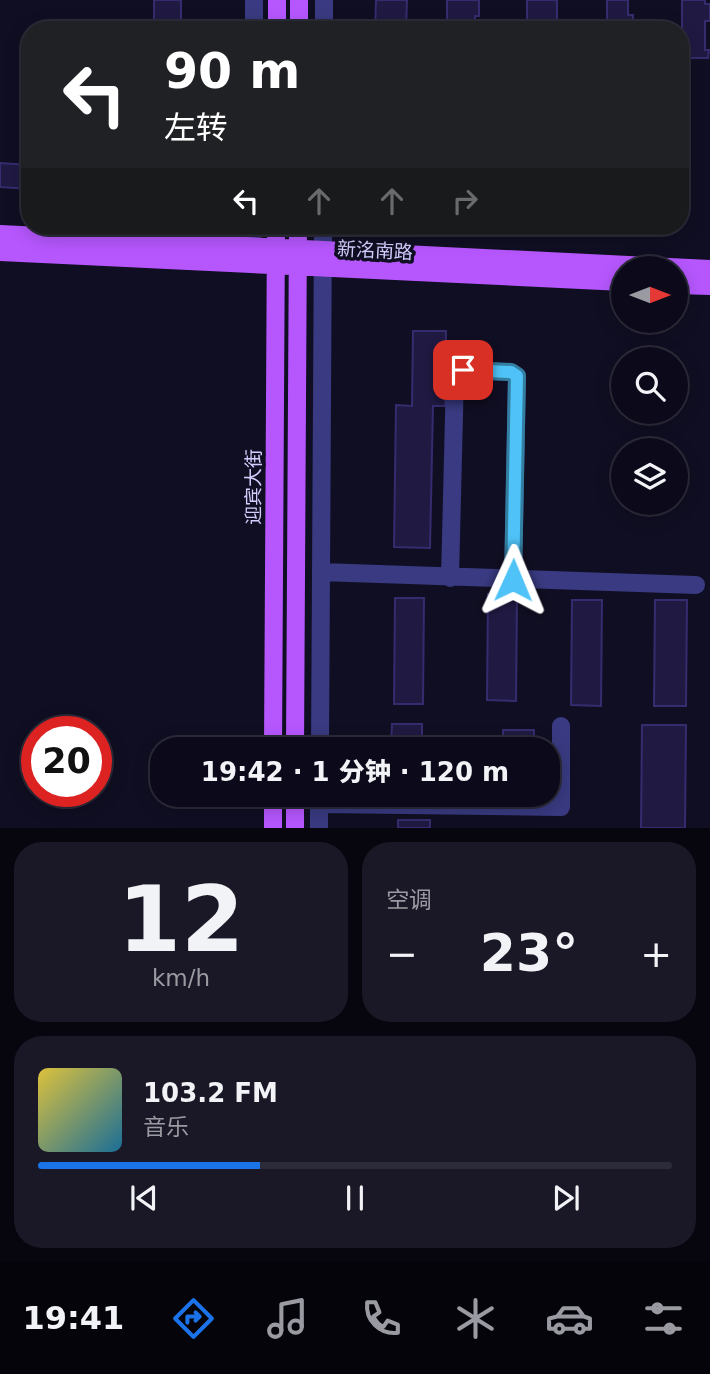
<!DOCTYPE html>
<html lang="zh">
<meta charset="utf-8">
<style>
:root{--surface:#0c0a1a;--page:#1a1827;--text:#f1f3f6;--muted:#9a9aa2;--line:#2c2b39;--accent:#1a73e8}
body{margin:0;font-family:"DejaVu Sans","Noto Sans SC",sans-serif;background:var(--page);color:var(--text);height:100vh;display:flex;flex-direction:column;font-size:26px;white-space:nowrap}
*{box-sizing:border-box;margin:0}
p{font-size:23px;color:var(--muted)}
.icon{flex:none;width:38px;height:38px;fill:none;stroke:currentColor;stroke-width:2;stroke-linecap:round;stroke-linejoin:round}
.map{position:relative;height:828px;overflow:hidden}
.sheet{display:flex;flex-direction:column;gap:14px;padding:14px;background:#07060e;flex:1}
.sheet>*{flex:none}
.hud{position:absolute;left:21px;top:21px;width:668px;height:214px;border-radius:28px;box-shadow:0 4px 18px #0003,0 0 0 2px var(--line);background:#202124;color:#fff;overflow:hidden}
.needle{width:46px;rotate:90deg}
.buttons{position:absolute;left:611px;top:256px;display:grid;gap:14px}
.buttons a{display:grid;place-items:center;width:77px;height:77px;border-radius:50%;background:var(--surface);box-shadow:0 4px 18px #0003,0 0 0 2px var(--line);font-size:35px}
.speed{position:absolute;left:21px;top:716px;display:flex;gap:14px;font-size:35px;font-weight:700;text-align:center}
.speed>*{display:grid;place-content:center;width:91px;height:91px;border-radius:50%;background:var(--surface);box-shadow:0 4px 18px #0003,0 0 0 2px var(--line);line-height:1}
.speed .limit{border:10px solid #d22;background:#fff;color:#111}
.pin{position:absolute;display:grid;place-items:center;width:60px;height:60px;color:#fff;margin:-30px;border-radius:14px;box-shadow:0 4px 10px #0006}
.me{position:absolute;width:77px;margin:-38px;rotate:1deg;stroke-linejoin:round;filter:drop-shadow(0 0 5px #0008)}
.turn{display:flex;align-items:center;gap:24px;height:147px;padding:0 28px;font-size:32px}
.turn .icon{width:91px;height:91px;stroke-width:2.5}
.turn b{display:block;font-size:49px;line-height:60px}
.lanes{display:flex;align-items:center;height:66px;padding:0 28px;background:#0003;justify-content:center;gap:35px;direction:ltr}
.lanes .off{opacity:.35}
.big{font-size:52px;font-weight:800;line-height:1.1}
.sheet .tile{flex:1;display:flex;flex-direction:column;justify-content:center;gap:10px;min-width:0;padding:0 24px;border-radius:28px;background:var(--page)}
.sheet .dial{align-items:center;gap:0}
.dial b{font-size:91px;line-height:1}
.song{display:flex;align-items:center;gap:21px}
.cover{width:84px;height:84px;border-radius:10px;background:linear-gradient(135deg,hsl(50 70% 55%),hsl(200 70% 35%))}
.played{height:7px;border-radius:4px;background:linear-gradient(90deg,var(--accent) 35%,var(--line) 35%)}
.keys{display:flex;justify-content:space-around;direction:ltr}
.heat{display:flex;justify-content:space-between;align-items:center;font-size:38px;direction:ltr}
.sheet .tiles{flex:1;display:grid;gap:14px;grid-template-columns:1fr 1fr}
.tile:last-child{grid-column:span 2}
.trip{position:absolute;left:150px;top:737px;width:410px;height:70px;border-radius:28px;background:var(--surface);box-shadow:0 4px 18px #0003,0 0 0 2px var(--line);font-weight:800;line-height:70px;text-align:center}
.tab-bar{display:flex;height:112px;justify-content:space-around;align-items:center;background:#05040a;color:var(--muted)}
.tab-bar .icon{width:49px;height:49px}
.tab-bar .active{color:var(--accent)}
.tab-bar b{font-size:32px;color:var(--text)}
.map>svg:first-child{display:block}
</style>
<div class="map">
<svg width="710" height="828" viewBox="0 0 710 828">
<rect width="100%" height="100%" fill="#100e22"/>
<!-- building -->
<path fill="#201a43" stroke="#352c6f" stroke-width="2" d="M154,0h27v26h-27z
M376,0h31l-1,30h-31z
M447,0h32v16h-4v14h-28z
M527,0h30v30h-30z
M607,0h21v15h5v9h-5v6h-21z
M682,0h23v4h5v17h-5v29h4l-1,8h-26z
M29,55h1v110l-2,-1z
M0,163l30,2v24l-30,-2z
M413,331h33l-1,75h-12l-3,142 -36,-1 2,-142 16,1z
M488,594h29l-1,107 -29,-1z
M395,598h29l-1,106h-29z
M572,600h30l-1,106 -30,-1z
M655,600h32l-1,106h-32z
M392,724h30v25h-31z
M642,725h44l-1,103h-44z
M503,730h31v19h-31z
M503,794h31v6h-31z
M398,820h32v8h-32z"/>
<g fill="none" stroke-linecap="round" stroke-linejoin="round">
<!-- minor -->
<path stroke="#393a81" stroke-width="18" d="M254,30v-30
M324,30v-30
M252,247v-21
M321,572l375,13
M450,578l5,-203 8,-5 48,2 6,4 -4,204
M320,749l3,-523
M319,804l242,3v-81
M319,828v-34"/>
<!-- major -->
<path stroke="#b657fe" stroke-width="18" d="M277,30v-30
M299,30v-30
M0,234l710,35
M0,252l623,30
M676,285l34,1
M273,749l3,-523
M295,749l3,-523
M273,828v-34
M295,828v-34"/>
</g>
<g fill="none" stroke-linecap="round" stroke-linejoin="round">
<!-- route casing -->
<g stroke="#337fa1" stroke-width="18">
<path id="route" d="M463,370l48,2 6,4 -4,204"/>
</g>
<!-- route -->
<use href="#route" stroke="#4fc3f7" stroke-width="12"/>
</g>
<g text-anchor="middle" stroke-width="7" stroke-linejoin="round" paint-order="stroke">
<!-- street labels -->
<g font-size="19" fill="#d2cfff" stroke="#100e22">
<text transform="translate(375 250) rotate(3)" y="7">新洺南路</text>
<text transform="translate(253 487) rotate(-90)" y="7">迎宾大街</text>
</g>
</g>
</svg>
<div class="buttons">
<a><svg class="needle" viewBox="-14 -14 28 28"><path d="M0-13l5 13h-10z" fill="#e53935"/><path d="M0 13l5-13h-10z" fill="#9a9aa2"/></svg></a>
<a><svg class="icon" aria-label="search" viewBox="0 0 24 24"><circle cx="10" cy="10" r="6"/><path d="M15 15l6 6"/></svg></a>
<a><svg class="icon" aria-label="layers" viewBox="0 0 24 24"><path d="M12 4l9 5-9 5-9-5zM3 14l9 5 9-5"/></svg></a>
</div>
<div class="speed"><div class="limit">20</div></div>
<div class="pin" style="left:463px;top:370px;background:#d93025"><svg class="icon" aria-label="arrive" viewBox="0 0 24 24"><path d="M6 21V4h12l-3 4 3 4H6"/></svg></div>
<svg class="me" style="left:513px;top:580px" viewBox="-20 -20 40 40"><path d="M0-17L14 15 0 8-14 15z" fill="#4fc3f7" stroke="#fff" stroke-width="4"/></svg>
<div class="trip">19:42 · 1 分钟 · 120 m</div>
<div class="hud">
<div class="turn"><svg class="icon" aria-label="left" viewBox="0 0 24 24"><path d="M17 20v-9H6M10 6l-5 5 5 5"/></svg><div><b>90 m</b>左转</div></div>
<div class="lanes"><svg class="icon" aria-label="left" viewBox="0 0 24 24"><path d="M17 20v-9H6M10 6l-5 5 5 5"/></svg><svg class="icon off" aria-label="ahead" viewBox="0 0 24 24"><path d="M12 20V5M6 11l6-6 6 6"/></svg><svg class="icon off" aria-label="ahead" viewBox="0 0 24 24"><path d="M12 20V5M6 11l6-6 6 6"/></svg><svg class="icon off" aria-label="right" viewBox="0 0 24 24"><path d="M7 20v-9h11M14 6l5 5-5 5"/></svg></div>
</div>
</div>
<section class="sheet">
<div class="tiles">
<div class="tile dial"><b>12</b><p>km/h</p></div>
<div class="tile"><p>空调</p>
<div class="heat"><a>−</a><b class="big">23°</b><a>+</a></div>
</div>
<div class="tile">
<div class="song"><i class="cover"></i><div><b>103.2 FM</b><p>音乐</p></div></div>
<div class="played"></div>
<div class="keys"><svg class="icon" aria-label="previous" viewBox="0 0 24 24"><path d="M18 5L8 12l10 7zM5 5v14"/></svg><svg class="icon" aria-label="pause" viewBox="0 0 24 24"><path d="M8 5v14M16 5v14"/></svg><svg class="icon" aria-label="next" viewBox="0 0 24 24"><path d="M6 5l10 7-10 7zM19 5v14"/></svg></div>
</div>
</div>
</section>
<nav class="tab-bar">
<b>19:41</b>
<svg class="icon active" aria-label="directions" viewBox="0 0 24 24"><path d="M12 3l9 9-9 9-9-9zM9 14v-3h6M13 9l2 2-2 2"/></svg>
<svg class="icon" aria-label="music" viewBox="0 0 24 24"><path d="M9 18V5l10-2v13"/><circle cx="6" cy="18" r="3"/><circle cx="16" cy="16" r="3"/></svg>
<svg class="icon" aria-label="phone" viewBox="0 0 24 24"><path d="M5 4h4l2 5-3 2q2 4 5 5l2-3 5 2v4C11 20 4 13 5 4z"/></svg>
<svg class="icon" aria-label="climate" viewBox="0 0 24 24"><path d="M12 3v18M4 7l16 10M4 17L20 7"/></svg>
<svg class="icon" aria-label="car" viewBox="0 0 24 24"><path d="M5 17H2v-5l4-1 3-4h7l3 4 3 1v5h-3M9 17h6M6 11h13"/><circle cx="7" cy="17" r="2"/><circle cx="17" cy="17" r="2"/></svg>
<svg class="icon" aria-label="filters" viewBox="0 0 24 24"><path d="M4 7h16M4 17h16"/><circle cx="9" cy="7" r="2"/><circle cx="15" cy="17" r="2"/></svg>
</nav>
